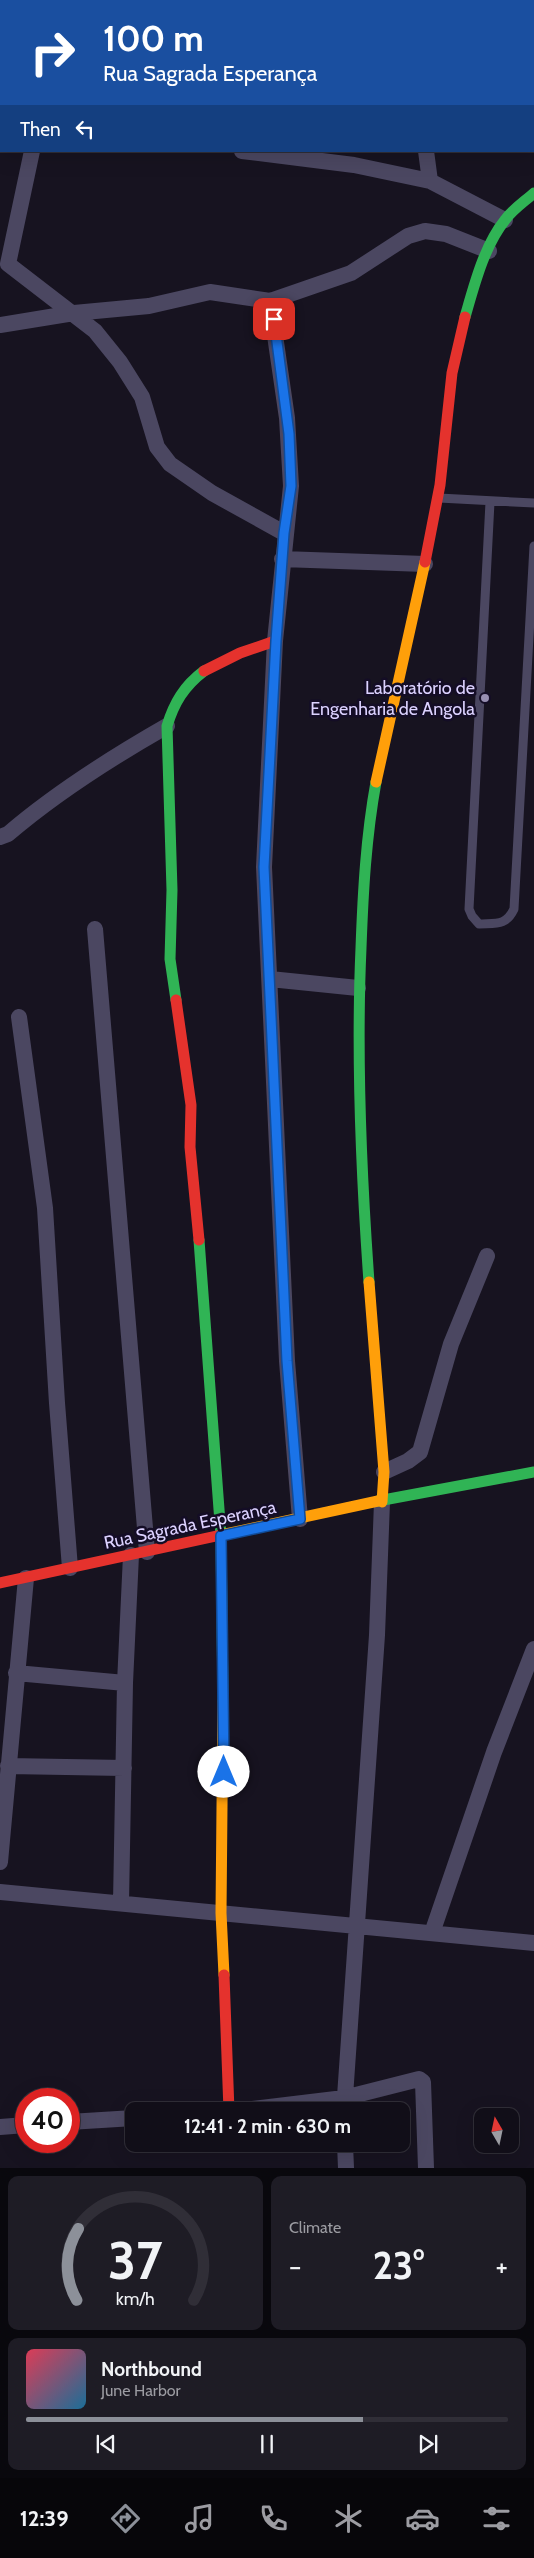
<!DOCTYPE html>
<meta charset="utf-8">
<style>
:root{--surface:#110e18;--page:#1e1c25;--text:#f1f3f6;--muted:#9c9ca2;--line:#302e37;--accent:#8c9099}
body{margin:0;font-family:Cabin,sans-serif;background:var(--page);color:var(--text);height:100vh;display:flex;flex-direction:column;font-size:19px;white-space:nowrap}
*{box-sizing:border-box;margin:0}
p{font-size:16px;color:var(--muted)}
.icon{flex:none;width:28px;height:28px;fill:none;stroke:currentColor;stroke-width:2;stroke-linecap:round;stroke-linejoin:round}
.map{position:relative;height:2168px;overflow:hidden}
.panel{display:flex;flex-direction:column;gap:8px;padding:8px;background:#09080d;flex:1}
.panel>*{flex:none}
.top-card{position:absolute;left:0px;top:0px;width:535px;height:152px;box-shadow:0 5px 20px #0002,0 0 0 1px var(--line);background:#1a4fa0;color:#fff;overflow:hidden}
.needle{width:32px;rotate:351deg}
.fabs{position:absolute;left:474px;top:2108px;display:grid;gap:10px}
.fabs a{display:grid;place-items:center;width:45px;height:45px;border-radius:10px;background:var(--surface);box-shadow:0 5px 20px #0002,0 0 0 1px var(--line);font-size:25px}
.speed{position:absolute;left:15px;top:2088px;display:flex;gap:10px;font-size:25px;font-weight:700;text-align:center}
.speed>*{display:grid;place-content:center;width:65px;height:65px;border-radius:50%;background:var(--surface);box-shadow:0 5px 20px #0002,0 0 0 1px var(--line);line-height:1}
.speed .limit{border:8px solid #d22;background:#fff;color:#111}
.pin{position:absolute;display:grid;place-items:center;width:42px;height:42px;color:#fff;margin:-21px;border-radius:10px;box-shadow:0 2px 8px #0006}
.me{position:absolute;width:55px;margin:-28px;rotate:0deg;stroke-linejoin:round;filter:drop-shadow(0 0 4px #0008)}
.turn{display:flex;align-items:center;gap:18px;height:105px;padding:0 20px;font-size:22px}
.turn .icon{width:65px;height:65px;stroke-width:2.5}
.turn b{display:block;font-size:35px;line-height:42px}
.then{display:flex;align-items:center;height:48px;padding:0 20px;background:#0003;gap:10px;font-size:19px}
.big{font-size:38px;font-weight:700;line-height:1.1}
.panel .tile{flex:1;display:flex;flex-direction:column;justify-content:center;gap:8px;min-width:0;padding:0 18px;border-radius:10px;background:var(--page)}
.panel .dial{align-items:center;gap:0}
.dial svg{height:130px;overflow:visible;fill:none;stroke:var(--line);stroke-width:7;stroke-linecap:round;text-anchor:middle}
.dial text{fill:var(--text);stroke:none}
.song{display:flex;align-items:center;gap:15px}
.cover{width:60px;height:60px;border-radius:8px;background:linear-gradient(135deg,hsl(350 70% 55%),hsl(200 70% 35%))}
.played{height:5px;border-radius:2px;background:linear-gradient(90deg,var(--accent) 70%,var(--line) 70%)}
.keys{display:flex;justify-content:space-around;direction:ltr}
.heat{display:flex;justify-content:space-between;align-items:center;font-size:28px;direction:ltr}
.panel .tiles{flex:1;display:grid;gap:8px;grid-template-columns:1fr 1fr}
.tile:last-child{grid-column:span 2}
.trip{position:absolute;left:125px;top:2102px;width:285px;height:50px;border-radius:10px;background:var(--surface);box-shadow:0 5px 20px #0002,0 0 0 1px var(--line);font-weight:700;line-height:50px;text-align:center}
.tabs{display:flex;height:80px;justify-content:space-around;align-items:center;background:#07060a;color:var(--muted)}
.tabs .icon{width:35px;height:35px}
.tabs .selected{color:var(--accent)}
.tabs b{font-size:22px;color:var(--text)}
.map>svg:first-child{display:block}
</style>
<div class="map">
<svg width="534" height="2168" viewBox="0 0 534 2168">
<rect width="100%" height="100%" fill="#171320"/>
<g fill="none" stroke-linecap="round" stroke-linejoin="round">
<!-- lane -->
<path stroke="#4b4761" stroke-width="9" d="M439,498l95,5
M490,502l-21,407 3,7 7,8c17,-1 27,2 35,-15l20,-363"/>
<!-- street -->
<path stroke="#4b4761" stroke-width="16" d="M405,0l1,1
M90,1v-1
M0,124h1
M32,151l-24,113 87,67 25,31 22,35 15,50 13,17 42,29 72,40
M242,151l112,14 76,16 75,39
M426,151l4,30
M270,301l17,117 4,68 -16,155 -11,226 23,494 13,158
M0,325l74,-12 75,-7 61,-14 60,9 81,-28 57,-37 17,-5 21,3 43,17
M282,559l143,5
M0,837l8,-3c49,-42 103,-76 159,-108
M95,929l52,623
M270,979l88,9
M19,1017l26,191 12,195 13,165
M384,1472l24,-11 12,-9 31,-108 36,-88
M16,1673l109,10
M8,1766l116,2
M0,1862l26,-284
M0,1892l534,51
M121,1903l4,-220 6,-128
M432,1933l62,-181 40,-103
M235,2111l109,-13 75,-19 4,3 3,86
M344,2111l33,-476 5,-133
M69,2122l65,-4
M0,2127l26,-2
M345,2144l1,24"/>
<!-- fast -->
<path stroke="#30b455" stroke-width="11" d="M465,317c9,-31 19,-71 40,-97 8,-11 19,-18 29,-27
M176,1000l-6,-41 2,-69 -5,-164c7,-23 17,-40 37,-55
M199,1240l22,296 2,165
M369,1282c-8,-111 -13,-222 -8,-334 2,-56 5,-111 15,-166
M378,1501l156,-29"/>
<!-- slow -->
<path stroke="#ff9f0a" stroke-width="11" d="M376,782l49,-220
M369,1282l15,190 -2,30
M221,1535l157,-34
M223,1701l-2,212 3,62"/>
<!-- jam -->
<path stroke="#e5322d" stroke-width="11" d="M425,562l15,-77 12,-112 13,-56
M204,671l36,-18 35,-12
M176,1000l15,105 -1,42 9,93
M0,1583l221,-48
M224,1975l5,136"/>
</g>
<g fill="none" stroke-linecap="round" stroke-linejoin="round">
<!-- route casing -->
<g stroke="#114b97" stroke-width="12">
<path id="route" d="M224,1772l-3,-236 79,-17 -13,-158 -23,-494 12,-226 8,-108 7,-47 -2,-52 -15,-115"/>
</g>
<!-- route -->
<use href="#route" stroke="#1a73e8" stroke-width="9"/>
</g>
<!-- markers -->
<circle fill="#978fb1" stroke="#140d26" stroke-width="2" cx="485" cy="698" r="5"/>
<g text-anchor="middle" stroke-width="5" stroke-linejoin="round" paint-order="stroke">
<!-- poi labels -->
<g font-size="18" fill="#dcd2ff" stroke="#140d26" text-anchor="end">
<text x="475" y="694">Laboratório de<tspan x="475" dy="21">Engenharia de Angola</tspan></text>
</g>
<!-- street labels -->
<g font-size="18" fill="#dcd2ff" stroke="#140d26">
<text transform="translate(190 1525) rotate(-12)" y="6">Rua Sagrada Esperança</text>
</g>
</g>
</svg>
<div class="fabs">
<a><svg class="needle" viewBox="-14 -14 28 28"><path d="M0-13l5 13h-10z" fill="#e53935"/><path d="M0 13l5-13h-10z" fill="#9c9ca2"/></svg></a>
</div>
<div class="speed"><div class="limit">40</div></div>
<div class="pin" style="left:274px;top:319px;background:#d93025"><svg class="icon" aria-label="arrive" viewBox="0 0 24 24"><path d="M6 21V4h12l-3 4 3 4H6"/></svg></div>
<svg class="me" style="left:224px;top:1772px" viewBox="-20 -20 40 40"><circle r="19" fill="#fff"/><path d="M0-13L10 11 0 6-10 11z" fill="#1a73e8"/></svg>
<div class="trip">12:41 · 2 min · 630 m</div>
<div class="top-card">
<div class="turn"><svg class="icon" aria-label="right" viewBox="0 0 24 24"><path d="M7 20v-9h11M14 6l5 5-5 5"/></svg><div><b>100 m</b>Rua Sagrada Esperança</div></div>
<div class="then">Then<svg class="icon" aria-label="left" viewBox="0 0 24 24"><path d="M17 20v-9H6M10 6l-5 5 5 5"/></svg></div>
</div>
</div>
<section class="panel">
<div class="tiles">
<div class="tile dial"><svg viewBox="0 0 100 80">
<path d="M14 69A42 42 0 1 1 86 69"/>
<path d="M14 69A42 42 0 0 1 15 25" stroke="#8c9099"/>
<text x="50" y="56" font-size="32" font-weight="700">37</text>
<text x="50" y="72" font-size="11">km/h</text>
</svg></div>
<div class="tile"><p>Climate</p>
<div class="heat"><a>−</a><b class="big">23°</b><a>+</a></div>
</div>
<div class="tile">
<div class="song"><i class="cover"></i><div><b>Northbound</b><p>June Harbor</p></div></div>
<div class="played"></div>
<div class="keys"><svg class="icon" aria-label="previous" viewBox="0 0 24 24"><path d="M18 5L8 12l10 7zM5 5v14"/></svg><svg class="icon" aria-label="pause" viewBox="0 0 24 24"><path d="M8 5v14M16 5v14"/></svg><svg class="icon" aria-label="next" viewBox="0 0 24 24"><path d="M6 5l10 7-10 7zM19 5v14"/></svg></div>
</div>
</div>
</section>
<nav class="tabs">
<b>12:39</b>
<svg class="icon selected" aria-label="directions" viewBox="0 0 24 24"><path d="M12 3l9 9-9 9-9-9zM9 14v-3h6M13 9l2 2-2 2"/></svg>
<svg class="icon" aria-label="music" viewBox="0 0 24 24"><path d="M9 18V5l10-2v13"/><circle cx="6" cy="18" r="3"/><circle cx="16" cy="16" r="3"/></svg>
<svg class="icon" aria-label="phone" viewBox="0 0 24 24"><path d="M5 4h4l2 5-3 2q2 4 5 5l2-3 5 2v4C11 20 4 13 5 4z"/></svg>
<svg class="icon" aria-label="climate" viewBox="0 0 24 24"><path d="M12 3v18M4 7l16 10M4 17L20 7"/></svg>
<svg class="icon" aria-label="car" viewBox="0 0 24 24"><path d="M5 17H2v-5l4-1 3-4h7l3 4 3 1v5h-3M9 17h6M6 11h13"/><circle cx="7" cy="17" r="2"/><circle cx="17" cy="17" r="2"/></svg>
<svg class="icon" aria-label="filters" viewBox="0 0 24 24"><path d="M4 7h16M4 17h16"/><circle cx="9" cy="7" r="2"/><circle cx="15" cy="17" r="2"/></svg>
</nav>
